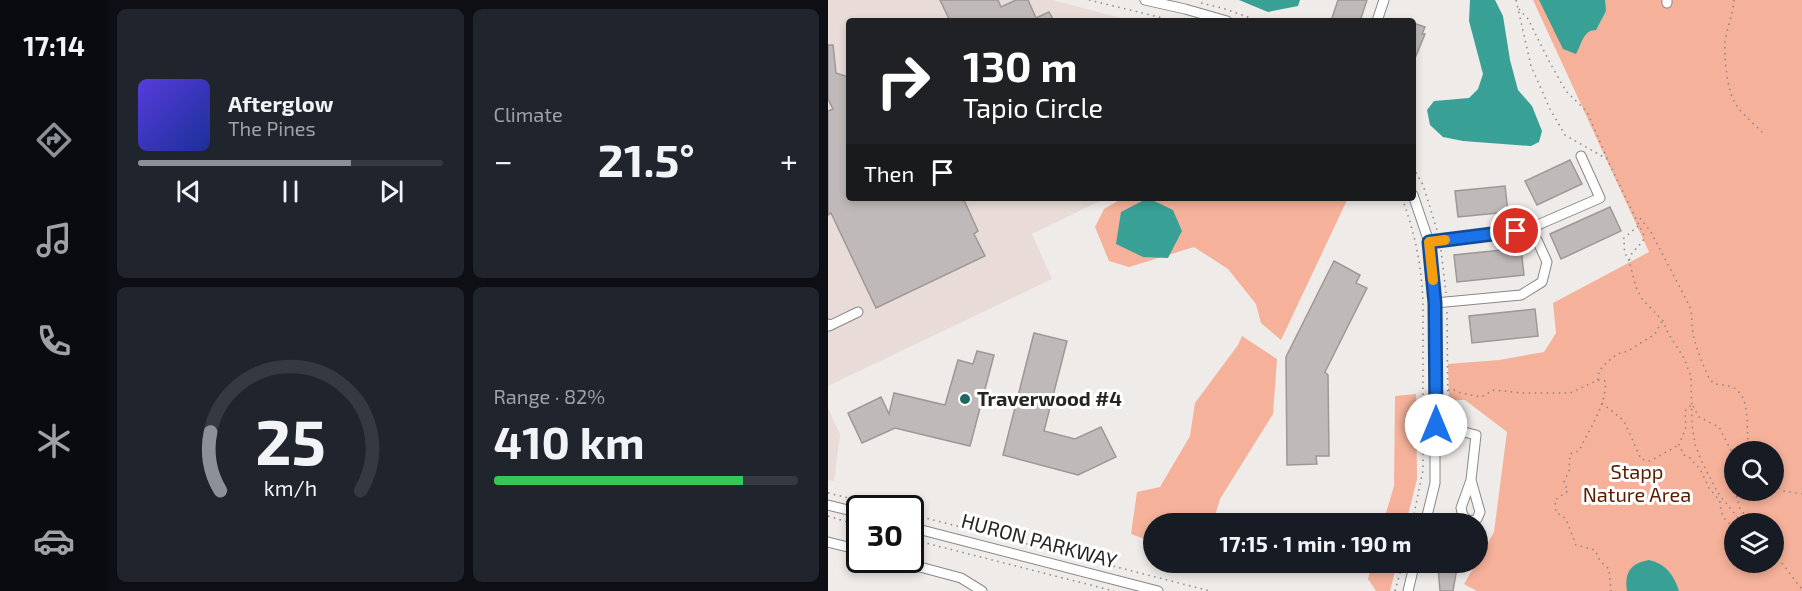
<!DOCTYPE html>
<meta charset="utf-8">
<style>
:root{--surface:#171b24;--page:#20242c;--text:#f1f3f6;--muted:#9ea1a6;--line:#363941;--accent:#8c9099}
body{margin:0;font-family:"Exo 2",sans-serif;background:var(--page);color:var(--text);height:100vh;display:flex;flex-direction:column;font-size:22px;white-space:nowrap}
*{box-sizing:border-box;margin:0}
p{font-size:20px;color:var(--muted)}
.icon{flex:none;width:33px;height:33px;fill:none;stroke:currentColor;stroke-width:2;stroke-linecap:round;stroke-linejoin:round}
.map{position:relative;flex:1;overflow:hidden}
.sheet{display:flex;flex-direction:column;gap:9px;padding:9px;background:#0d0f14;width:720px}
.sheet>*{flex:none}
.hud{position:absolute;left:18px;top:18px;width:570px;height:183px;border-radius:6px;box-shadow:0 3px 9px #0003;background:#202124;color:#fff;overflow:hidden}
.buttons{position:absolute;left:896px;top:441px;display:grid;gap:12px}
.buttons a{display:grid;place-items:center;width:60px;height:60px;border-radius:50%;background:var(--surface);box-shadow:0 3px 9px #0003;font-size:30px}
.speed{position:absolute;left:18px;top:495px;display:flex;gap:12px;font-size:30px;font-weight:700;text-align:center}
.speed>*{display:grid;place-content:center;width:78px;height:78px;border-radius:50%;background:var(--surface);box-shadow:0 3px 9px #0003;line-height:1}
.speed .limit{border:3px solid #111;border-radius:9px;background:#fff;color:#111}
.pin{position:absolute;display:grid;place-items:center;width:51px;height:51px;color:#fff;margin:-26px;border:3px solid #fff;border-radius:50%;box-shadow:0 2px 6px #0007}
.me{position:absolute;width:66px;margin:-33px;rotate:0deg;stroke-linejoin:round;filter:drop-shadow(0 0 4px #0008)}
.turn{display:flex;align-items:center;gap:21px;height:126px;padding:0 18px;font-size:27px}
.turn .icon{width:78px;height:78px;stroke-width:2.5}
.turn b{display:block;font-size:42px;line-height:51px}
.then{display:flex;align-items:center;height:57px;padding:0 18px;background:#0003;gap:12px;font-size:22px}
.big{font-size:45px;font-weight:700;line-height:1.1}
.sheet .tile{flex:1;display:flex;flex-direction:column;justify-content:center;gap:9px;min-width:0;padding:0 21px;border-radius:9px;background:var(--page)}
.sheet .dial{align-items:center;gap:0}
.dial svg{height:156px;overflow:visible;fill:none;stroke:var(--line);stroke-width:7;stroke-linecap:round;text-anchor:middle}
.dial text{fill:var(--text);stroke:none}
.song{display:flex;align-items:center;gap:18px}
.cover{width:72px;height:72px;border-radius:9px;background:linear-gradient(135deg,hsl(250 70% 55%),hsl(230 70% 35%))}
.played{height:6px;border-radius:3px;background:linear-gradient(90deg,var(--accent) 70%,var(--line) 70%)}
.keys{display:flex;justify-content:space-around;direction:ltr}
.heat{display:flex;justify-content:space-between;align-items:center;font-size:33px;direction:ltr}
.charge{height:9px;border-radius:4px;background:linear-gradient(90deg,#34c759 82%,var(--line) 0)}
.sheet .tiles{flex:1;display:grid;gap:9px;grid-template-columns:repeat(2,1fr)}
.trip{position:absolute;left:315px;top:513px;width:345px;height:60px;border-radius:30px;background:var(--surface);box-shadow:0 3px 9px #0003;font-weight:700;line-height:60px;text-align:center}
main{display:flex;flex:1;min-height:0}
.tab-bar{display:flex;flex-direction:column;width:108px;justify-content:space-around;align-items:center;background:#090b0e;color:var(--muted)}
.tab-bar .icon{width:42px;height:42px}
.tab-bar .active{color:var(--accent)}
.tab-bar b{font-size:27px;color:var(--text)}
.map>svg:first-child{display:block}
</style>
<main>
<nav class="tab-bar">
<b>17:14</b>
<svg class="icon active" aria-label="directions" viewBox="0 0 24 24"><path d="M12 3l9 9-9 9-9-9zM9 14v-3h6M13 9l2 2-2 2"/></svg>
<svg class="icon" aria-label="music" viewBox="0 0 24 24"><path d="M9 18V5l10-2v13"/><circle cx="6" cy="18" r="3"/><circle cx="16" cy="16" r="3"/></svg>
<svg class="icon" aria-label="phone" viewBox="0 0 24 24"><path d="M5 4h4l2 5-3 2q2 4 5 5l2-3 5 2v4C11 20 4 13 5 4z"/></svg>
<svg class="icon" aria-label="climate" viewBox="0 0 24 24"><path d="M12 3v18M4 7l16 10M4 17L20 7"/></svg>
<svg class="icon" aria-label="car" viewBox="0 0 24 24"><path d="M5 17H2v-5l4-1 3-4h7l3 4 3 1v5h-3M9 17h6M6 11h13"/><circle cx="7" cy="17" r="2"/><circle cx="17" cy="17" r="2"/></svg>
</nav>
<section class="sheet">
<div class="tiles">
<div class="tile">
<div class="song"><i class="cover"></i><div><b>Afterglow</b><p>The Pines</p></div></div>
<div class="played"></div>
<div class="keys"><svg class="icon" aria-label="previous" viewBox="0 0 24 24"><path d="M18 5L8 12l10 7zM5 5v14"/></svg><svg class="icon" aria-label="pause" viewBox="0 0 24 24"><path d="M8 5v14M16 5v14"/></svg><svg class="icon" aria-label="next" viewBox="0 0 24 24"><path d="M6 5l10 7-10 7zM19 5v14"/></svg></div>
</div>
<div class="tile"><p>Climate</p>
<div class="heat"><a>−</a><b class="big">21.5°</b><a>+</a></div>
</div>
<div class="tile dial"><svg viewBox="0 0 100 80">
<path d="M14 69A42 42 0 1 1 86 69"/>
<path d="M14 69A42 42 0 0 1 9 39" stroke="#8c9099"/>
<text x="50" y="56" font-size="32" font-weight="700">25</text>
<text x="50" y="72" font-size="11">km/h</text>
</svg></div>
<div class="tile"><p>Range · 82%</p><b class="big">410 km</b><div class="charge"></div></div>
</div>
</section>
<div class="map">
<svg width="974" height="591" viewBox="0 0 974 591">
<rect width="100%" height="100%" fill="#efebe9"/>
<!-- built -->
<path fill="#e9dcd8" d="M0,0h225l78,21h-282v177h257l-74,36 20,45 -224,107z
M0,408l12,26 -6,47 -6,-1z"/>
<!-- green -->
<path fill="#f5b19a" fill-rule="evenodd" d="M705,0h269v591h-325l-13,-7 30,-52 13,-100 -42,-32h-16l-1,-36 51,-4 45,-8 12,-19 -3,-30 96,-51zM906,452h39v38h-39zM906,524h39v38h-39z
M295,198h225l-67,142 -20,-17 -5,-19 -28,-35 -34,-22 -65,20 -20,-6 -14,-34 9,-18z
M414,336l35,23 -4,55 -53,85 -7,24 -59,1 -1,18 -22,-8 6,-42 23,-5 30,-51 5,-33 43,-58z
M588,394l1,85 -11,44h-23l11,-37 1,-90z
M544,563h25l-7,28h-14l-8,-12z"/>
<!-- water -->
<path fill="#39a096" d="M411,0h61l-2,6 -30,6z
M642,0h25l8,16 7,44 8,30 14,16 10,25 -3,11 -8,4 -68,-5 -20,-4 -13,-12 -3,-15 7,-9 35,-3 9,-9 5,-15 -14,-53z
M711,0h66l1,11 -10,19c-13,0 -14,14 -20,24l-13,-5z
M320,198l25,12 9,21 -14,27 -25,-1 -27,-13 5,-32z
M821,560c17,4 25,15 30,31h-52c-3,-19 4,-28 22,-31z"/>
<!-- building -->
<path fill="#bfbab9" stroke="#9c9896" stroke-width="1.5" d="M112,0h58l3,7 15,-7h12l8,18 13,-6 5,9h-104z
M510,0h29l-7,21h-29z
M585,23l12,4 -3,7h3l-12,29z
M0,45h5l3,28 9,3 4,-1v123h114l15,33 -4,3 11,22 -109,52 -45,-95 -3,2v-104l5,-2 -5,-10z
M742,160l12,24 -45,21 -12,-24z
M677,186l3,26 -50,5 -3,-26z
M782,207l11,24 -60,28 -11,-25z
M693,248l3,27 -67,7 -3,-27z
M506,261l26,14 -4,8 11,5 -42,84 3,3 1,81h-13l1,8 -30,1 -1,-108z
M707,309l3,27 -66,7 -3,-27z
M206,333l33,8 -23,90 31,8 26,-12 15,30 -38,18 -75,-20z
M149,351l17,4 -24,91 -75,-18 -33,15 -14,-30 33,-16 8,17 5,-21 51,12 13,-45 15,4z
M620,562h10l-5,29h-13l-2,-24z"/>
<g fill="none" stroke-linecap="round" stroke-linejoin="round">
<!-- minor casing -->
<g stroke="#8b8786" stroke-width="11">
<path id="minor" d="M317,0l40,9 42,12
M839,3v-3
M549,21l7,-21
M585,195l16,47 6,61v180l-10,41
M696,234l16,-10 60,-26 -19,-42
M601,242l87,-11 21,9 10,22 -5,20 -21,13 -86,8
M0,324l1,2 29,-14
M608,425l40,10 -5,45 -10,28 2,8 6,5 8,-2 3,-7 -9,-32
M0,505l32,8
M82,527l248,64
M0,542l32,8
M66,560l67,18 21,13
M580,591l7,-29"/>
</g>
<!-- path -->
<path stroke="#898685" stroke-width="1.5" stroke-dasharray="1.5 4.5" stroke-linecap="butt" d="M261,0l86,21
M688,0l15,66 19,43 15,26 42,24 32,66 5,10 -1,6 -11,12 -3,8 7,26 6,12 21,22 5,12 16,25 7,19 1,48 3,19 6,16 17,33 25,31
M906,0c-1,14 -7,28 -9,42 -1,15 2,48 10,61 7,12 20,21 29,31
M373,3l21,5 37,13
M691,9l9,10 22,44 16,28 21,21 20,46
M585,167l10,18 14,45
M574,198c13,35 20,69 21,107v165l-11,54
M812,218l11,14 38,73c4,9 2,18 4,28 1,9 11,35 15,43 6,12 14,7 24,11 21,9 13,47 17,65
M613,250l5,43
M801,261l-5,-10 1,-4 -2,-8 15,-13
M619,312l1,107
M770,380l7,1c3,22 -17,50 -26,70l-9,3 -1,17 -5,11 4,9 -13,9 1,12 10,7 10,26 19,5 5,11 9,8 2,22
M620,390l4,-1 9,4 20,4 13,-7 28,3h48l28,-13 1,-9 7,-8 11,-9 11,-3 27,-17 7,-13
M774,403l22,18 17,38 9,2 29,-16
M906,456l-15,-29 -20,-10 -7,-13 -7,7 1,16 -7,18 5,10 5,2 11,12 9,19 11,13c0,11 4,21 14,25
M906,485v4
M945,485l11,6 18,3
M907,490l5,19 13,15
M0,493l62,15
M82,514l300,77
M0,516l32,10
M82,539l204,52
M945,555c12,9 19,23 29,34
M567,591l8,-29"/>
<!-- minor -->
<use href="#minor" stroke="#fff" stroke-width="9"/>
</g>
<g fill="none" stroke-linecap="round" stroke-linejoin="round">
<!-- route casing -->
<g stroke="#114b97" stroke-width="15">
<path id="route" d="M608,425l-1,-122 -6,-61 87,-11"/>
</g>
<!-- route -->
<use href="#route" stroke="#1a73e8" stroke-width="10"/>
<!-- slow -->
<path stroke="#f59e0b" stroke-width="10" d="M605,280l-4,-38 16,-2"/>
</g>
<!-- markers -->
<circle fill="#1e6861" stroke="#fff" stroke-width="2" cx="137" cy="399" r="6"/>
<g text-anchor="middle" stroke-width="6" stroke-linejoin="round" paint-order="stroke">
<!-- poi labels -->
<g font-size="20" font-weight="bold" fill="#262524" stroke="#fff" text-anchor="start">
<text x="149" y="406">Traverwood #4</text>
</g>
<!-- park labels -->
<g font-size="20" fill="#5b1b01" stroke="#fff">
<text x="809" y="479">Stapp<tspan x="809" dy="23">Nature Area</tspan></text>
</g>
<!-- street labels -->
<g font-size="20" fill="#262524" stroke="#fff">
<text transform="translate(211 541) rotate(15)" y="7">HURON PARKWAY</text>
</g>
</g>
</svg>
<div class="buttons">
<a><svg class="icon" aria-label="search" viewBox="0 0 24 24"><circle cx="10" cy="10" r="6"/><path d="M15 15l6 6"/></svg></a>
<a><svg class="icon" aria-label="layers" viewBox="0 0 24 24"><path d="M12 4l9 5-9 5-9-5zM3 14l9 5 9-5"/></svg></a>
</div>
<div class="speed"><div class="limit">30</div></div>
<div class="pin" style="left:688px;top:231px;background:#d93025"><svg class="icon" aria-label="arrive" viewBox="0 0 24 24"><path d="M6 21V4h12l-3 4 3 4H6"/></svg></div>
<svg class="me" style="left:608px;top:425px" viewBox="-20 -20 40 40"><circle r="19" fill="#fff"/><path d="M0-13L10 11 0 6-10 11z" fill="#1a73e8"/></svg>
<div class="trip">17:15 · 1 min · 190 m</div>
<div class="hud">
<div class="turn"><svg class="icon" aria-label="right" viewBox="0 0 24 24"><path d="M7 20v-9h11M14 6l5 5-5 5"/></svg><div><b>130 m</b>Tapio Circle</div></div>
<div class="then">Then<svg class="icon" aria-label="arrive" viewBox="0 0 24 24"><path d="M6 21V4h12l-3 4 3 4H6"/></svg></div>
</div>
</div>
</main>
